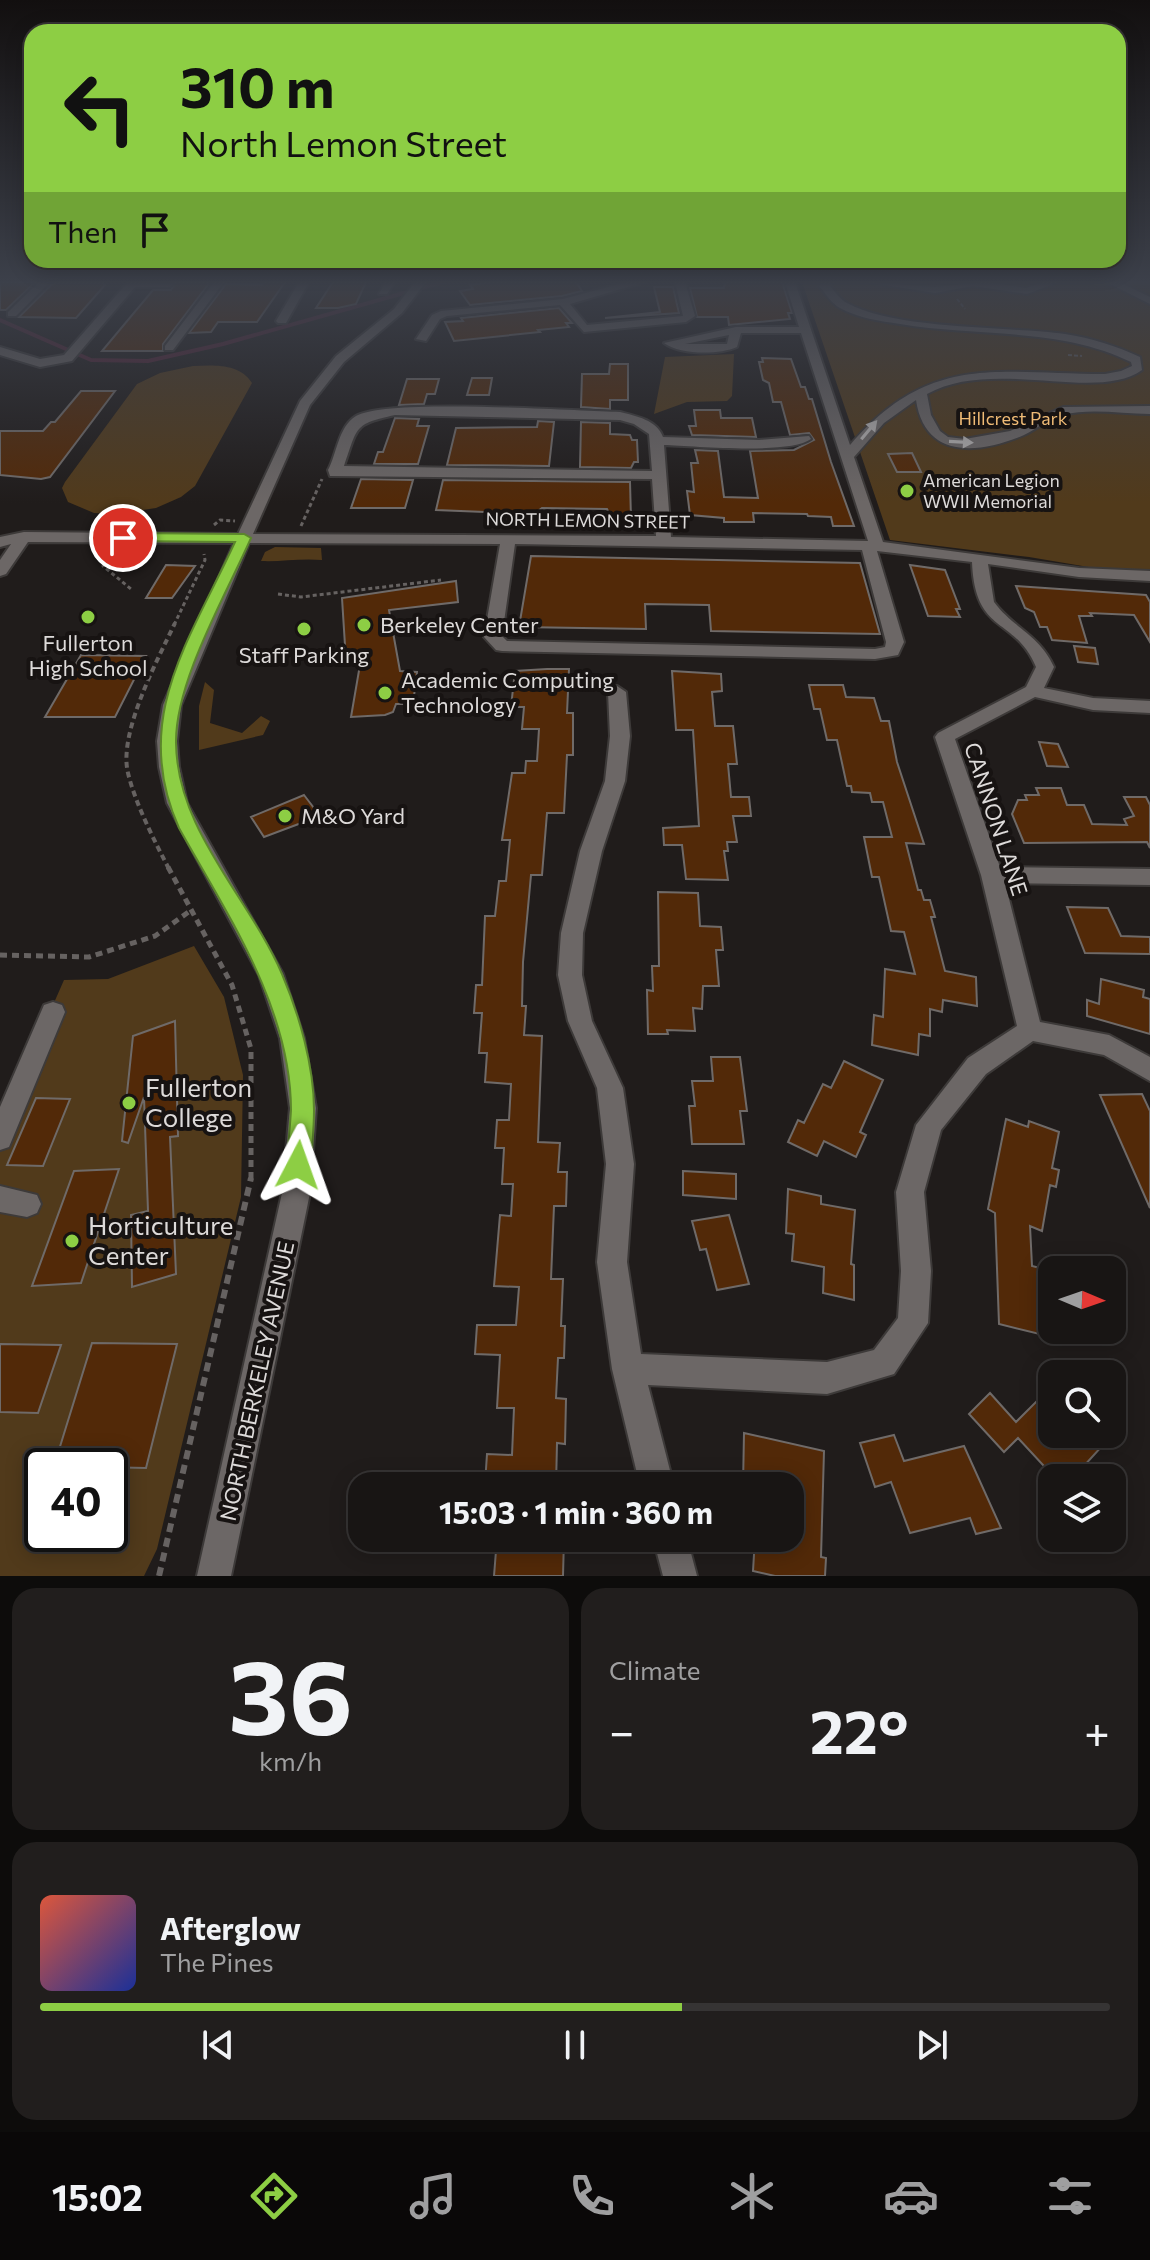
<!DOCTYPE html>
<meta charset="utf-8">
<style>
:root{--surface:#181514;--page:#211e1d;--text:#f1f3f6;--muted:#9f9fa0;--line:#363434;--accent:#8dce44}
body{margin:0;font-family:Commissioner,sans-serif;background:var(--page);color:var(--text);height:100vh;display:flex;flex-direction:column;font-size:30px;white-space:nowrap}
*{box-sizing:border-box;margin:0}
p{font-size:26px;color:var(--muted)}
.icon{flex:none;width:44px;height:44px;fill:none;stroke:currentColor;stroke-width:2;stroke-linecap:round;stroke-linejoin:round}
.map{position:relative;height:1576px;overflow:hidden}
.drawer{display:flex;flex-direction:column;gap:12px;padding:12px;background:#0d0c0b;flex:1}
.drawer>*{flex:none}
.banner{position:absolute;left:24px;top:24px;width:1102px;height:244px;border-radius:24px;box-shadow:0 4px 20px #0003,0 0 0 2px var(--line);background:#8dce44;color:#111;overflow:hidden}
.needle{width:52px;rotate:92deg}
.tools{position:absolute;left:1038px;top:1256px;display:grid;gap:16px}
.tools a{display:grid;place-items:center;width:88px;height:88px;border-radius:16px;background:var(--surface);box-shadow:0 4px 20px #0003,0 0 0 2px var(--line);font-size:40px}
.speed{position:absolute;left:24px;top:1448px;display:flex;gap:16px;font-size:40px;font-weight:700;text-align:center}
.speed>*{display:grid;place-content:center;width:104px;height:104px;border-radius:50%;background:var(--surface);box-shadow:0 4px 20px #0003,0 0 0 2px var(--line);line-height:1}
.speed .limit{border:4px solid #111;border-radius:12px;background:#fff;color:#111}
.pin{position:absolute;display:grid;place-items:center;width:68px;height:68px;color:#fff;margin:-34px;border:4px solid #fff;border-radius:50%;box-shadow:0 2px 8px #0007}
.me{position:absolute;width:88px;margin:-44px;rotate:4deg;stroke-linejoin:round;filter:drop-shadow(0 0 6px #0008)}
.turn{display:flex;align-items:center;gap:28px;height:168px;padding:0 24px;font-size:36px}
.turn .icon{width:104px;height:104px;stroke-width:2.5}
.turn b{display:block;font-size:56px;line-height:68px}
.then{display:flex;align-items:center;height:76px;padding:0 24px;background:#0003;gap:16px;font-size:30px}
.big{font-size:60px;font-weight:700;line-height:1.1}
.drawer .card{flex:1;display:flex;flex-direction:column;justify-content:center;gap:12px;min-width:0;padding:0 28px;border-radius:24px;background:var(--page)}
.drawer .dial{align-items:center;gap:0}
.dial b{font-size:104px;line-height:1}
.song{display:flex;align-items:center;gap:24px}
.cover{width:96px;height:96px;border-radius:12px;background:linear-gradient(135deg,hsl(10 70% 55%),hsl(230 70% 35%))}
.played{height:8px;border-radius:4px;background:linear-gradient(90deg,var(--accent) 60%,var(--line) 60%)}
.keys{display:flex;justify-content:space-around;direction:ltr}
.heat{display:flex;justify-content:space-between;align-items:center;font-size:44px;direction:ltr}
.drawer .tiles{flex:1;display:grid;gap:12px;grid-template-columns:1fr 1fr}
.card:last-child{grid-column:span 2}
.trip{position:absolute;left:348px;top:1472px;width:456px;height:80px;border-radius:24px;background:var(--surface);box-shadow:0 4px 20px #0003,0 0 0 2px var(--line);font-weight:700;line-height:80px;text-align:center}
.tab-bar{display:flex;height:128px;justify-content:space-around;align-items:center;background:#0a0808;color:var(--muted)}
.tab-bar .icon{width:56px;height:56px}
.tab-bar .active{color:var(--accent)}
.tab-bar b{font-size:36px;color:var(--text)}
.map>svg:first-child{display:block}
</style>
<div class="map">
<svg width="1150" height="1576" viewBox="0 0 1150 1576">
<rect width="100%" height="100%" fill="#201c1b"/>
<!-- green -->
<path fill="#513a1b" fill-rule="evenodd" d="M802,282h348v290l-20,2 -101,-17 -139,-17z
M734,354l-2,42 -5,5 -40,1 -33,12 11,-57z
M193,366c20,-1 47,-3 59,17l-57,103 -14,11 -25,11 -40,6 -22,-1 -26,-11 -6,-14 3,-6 72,-98 23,-11z
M275,547l46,1 1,12c-22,-2 -41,2 -61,1l4,-9z
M205,682l9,8 -4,33 32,10 19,-17 9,5 -7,14 -64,15v-44z
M194,946l30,51 19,78 -2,122 -84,352 -13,27h-144v-450l64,-146 44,-1zM42,1466h68v68h-68z"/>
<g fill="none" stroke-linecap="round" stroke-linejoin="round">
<!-- stream -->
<path stroke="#532336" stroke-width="4" d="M0,320l91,40 57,1 75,-17 220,-62"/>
</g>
<!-- building -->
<path fill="#522908" stroke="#6f6a68" stroke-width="2" d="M0,282h35l-29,28h-6z
M176,282h34l-47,62v7h-61l51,-61h18z
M263,282h22l-28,40h-39l-7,10 -22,1 37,-49 36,1z
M333,282h33l-10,22 -18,4h-22z
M493,282h83l6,9 -20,5 -92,9 -10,-14 13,-2 -3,-4z
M725,282h57l10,31h-4l2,6 -61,6 -1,-8h-31l-7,-29h34z
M53,283h50l2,2 -29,33 -57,-1z
M654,287h19l6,26 -74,5 55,-6z
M559,308l13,15h-6l3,4 -31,3 2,2 -86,9 -9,-19 18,-1 -2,-3z
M762,358l29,1 10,28h4l4,12h3l19,63 23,64h-21l-2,-9 -23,-1 -1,-2 -54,-1 1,9h-30v-4l-34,-3 -3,-24 7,1 -3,-29h7l-3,-13 23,1 6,46 34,1 -8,-47 44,-1 20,-10 -5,-7 -19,2 -9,-33h-8l-4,-19 -6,-3 -4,-18h4z
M610,364h18v36h-18v9l-29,-2 1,-33h27z
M472,378h20l-3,17h-22z
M407,379h32l-4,15h-8l-3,10 -25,1z
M81,391h34l-65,86 -9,2 -41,-4v-44h43l8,-9h4z
M694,410h26l1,8h31l4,19 -64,-2 -3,-9h7z
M395,418l24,1 -2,7h12l-11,38h-44l4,-12h5z
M538,421l16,1 -5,44 -102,-1 9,-37 81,-1z
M581,422l29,1v11l20,1 2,5h5l1,22h-4l-3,6 -51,-1z
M912,453l9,19h-24l-9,-18z
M361,479l52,1 -8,28h-54z
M443,480l187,2 1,37 -18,-1v-4l-4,-1 -2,-4 -65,-1 -8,6 -98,-4z
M531,556l329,7 20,71 -169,-3 -2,-26 -64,-1 1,25 -127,-2z
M166,565l29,1 -23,32h-26z
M910,565l35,5 15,39h-4l4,8 -32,-1z
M456,581l2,21 -69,8 11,61 17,1 -4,32h-17l-3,8 -8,3 -34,2 10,-58 -15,2 -4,-63z
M1016,586l130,9 4,7v40l-16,-27 -44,-2 2,3h-13l8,27 -35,-3 -5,-13h-7l-6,-15 -9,-4z
M1074,646l21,2 3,16 -20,-2z
M81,655l65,1 -31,61h-70z
M547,669h22l-2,44h6v42h-6l-3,58h-17l-5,62h-11l-8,87 -1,44h4l-2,29 18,1 -4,106 22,1 -2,29h9l-1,34h-12l-3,73h12l-2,47h4l-1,32h-6l-2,40 10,1 -1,45 -8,-1 -1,43h-65l-6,-2 2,-30 25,1 2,-47h-17l3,-53 -25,-1 2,-29h39l3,-38 -25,-1 6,-71 11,1 2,-32h-11l2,-36h-9l2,-28h12l2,-36 -26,-2 2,-29h-8l3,-40h-8l2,-28h6l3,-69h10l4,-35h7l4,-41h-8l10,-67h13l1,-12h11l2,-32h-17l2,-22h-13l4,-36z
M672,671l49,3 1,17 -10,1 3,34h18l4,38h-9l3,33h18l2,19h-18l4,26h-10l1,9h-4l4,29 -42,-1 -4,-34h-18l-1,-17 36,-2 -6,-96h-17z
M809,685h34l3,12 28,1 7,23h8l8,41 27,82 -18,-1 12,47h3l3,10h6l5,17h-4l14,54 31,6 1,29 -34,-6 -1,12 -12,-3v27l-11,-2 -1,21 -46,-10 2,-30 9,2 2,-48 30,5 -11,-42 -13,-1 -12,-54h-7l-8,-40h28l-9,-35h-11l-2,-9 -18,-1 -1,-6h-4l-10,-46h-10l-7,-31h-6z
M1039,742l19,2 10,23 -21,-1z
M1036,788h25l6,17h17l8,19 35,1 -3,-6 10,-3 -10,-19h22l4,8v43l-3,-6 -123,1 -12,-29 6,-14h9l-2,-5h14z
M304,795l16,21 -56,21 -13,-20z
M658,892l40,1 2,33 21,1 2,23h-7l3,36h-16l-1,23 -9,-1 2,23 -28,-1 1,4h-20l-1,-44 6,1 -1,-25h7z
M1067,907l41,1 13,28 29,1v17l-65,-1z
M1101,979l43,11 -1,7 7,2v35l-63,-18v-16l12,4z
M175,1021l3,115 -8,1 6,137 -44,13 -1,-72 17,-4 -4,-114 -16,46 -6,-2 11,-105z
M711,1057h29l7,54h-7l4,33h-52l-3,-38h6l-3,-25h21z
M844,1061l39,19 -23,52 6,3 -10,22 -32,-16 -7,15 -29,-14 10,-22 6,3 19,-39 8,4z
M1142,1094l8,17v97l-50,-113z
M36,1098l34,1 -27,67 -36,-1z
M1006,1119l22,8 1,-6 30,11 -7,36 7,2 -3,17 -6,-2 -8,46 -12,-5 2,40 20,5v66l-53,-13 -4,-111 -7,-4z
M119,1169l-38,114 -49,3 42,-115z
M683,1171l53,3v25l-53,-4z
M788,1189l33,7v8l34,6 -4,54 3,1v35l-31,-7 1,-26 -32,-6 2,-27 -8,-1z
M729,1215l20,69 -32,6 -11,-41 -6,1 -8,-29z
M92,1343l85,1 -31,124 -92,-2z
M0,1344l61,1 -23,68 -38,-1z
M990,1393l26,29 22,-22 5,6 9,-9v37h61l-40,44h-18l-37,-40 -14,14 -35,-38z
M744,1433l80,18 -3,106 5,1 -1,18h-50l-22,-5 2,-33h35v-52h-47z
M894,1435l10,26 60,-15 37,82 -25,6 -6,-16 -60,15 -19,-51 -16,5 -15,-44z
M497,1538h67l-1,38h-69z"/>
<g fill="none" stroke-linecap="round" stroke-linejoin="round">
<!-- minor casing -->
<g stroke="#3d3a39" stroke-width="4">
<path id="minor" d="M39,282h11l-34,34h-8v-4z
M128,282l46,2 -5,3h-34l-63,74 -32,6 -40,-12v-8l40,12 24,-4z
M214,282h10l-51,68h-8v-4z
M299,282h10l-23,41h-8l-2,-2z
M385,282h10l-8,12h-8z
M415,282h11l-24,31 -58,49 -34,43 -57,129 403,2 -4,-57 -322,-3 -2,-6c9,-16 10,-43 28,-54 32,-18 216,-5 264,-4 16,4 37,8 43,25l96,3 50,-4 2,3c-22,16 -117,7 -147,6l7,92 197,4 -67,-208h-60l-4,14c-18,8 -57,8 -73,-4l72,-16h63l-14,-45h10l55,163c81,-93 146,-71 255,-71l16,-3 11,-5 -1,-4c-71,-35 -155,-25 -231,-38 -20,-3 -42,-6 -60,-16 -8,-4 -15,-15 -21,-22l3,-4h12l-4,4c5,6 11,14 17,17 50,27 159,23 218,31 27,4 51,12 75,23l2,13c-46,33 -149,-13 -215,24l4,21 9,16 8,6 17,2 45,-8 53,-24 87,-1v8c-28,0 -60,-6 -87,1 -14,3 -26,14 -39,20 -45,19 -99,25 -108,-35l-32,23 -30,34 29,85 196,26 71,3v10l-71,-4 -91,-13 6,38c19,26 45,32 60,65l-10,21 49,10 57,3v12l-57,-3 -58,-13 -80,42 45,128 150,2v16l-145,-2 35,139 69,13 41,22v24l-46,-26 -71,-14 -47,33 -45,56 -17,62 7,79 -3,52 -34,51 -67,20 -179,-9 26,101h-34l-28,-117 -15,-107 9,-98 -9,-76 -29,-67 -10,-46 3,-42 19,-82 25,-70 5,-45 -2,-44 9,-6 9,6 4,44 -5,45 -23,70 -19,82 -1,42 10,46 31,67 11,76 -7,98 14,92 186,8 47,-12 24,-32 3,-47 -5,-79 20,-67 52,-67 49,-32 -36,-151 -46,-138 3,-4 88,-46 10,-20c-22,-52 -61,-31 -64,-105l-95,-11 27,91 -6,13 -23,4 -373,-8 -6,-1 -12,-13 16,-93 -251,-1 -68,162 -4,36 2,26 8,36 96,171 21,64 12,70 -6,85 -79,383h-34l85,-383 8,-85 -10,-70 -21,-63 -92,-172 -8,-36 -2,-26 6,-36 71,-162 -206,-1 -22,32 -6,2v-16l11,-16 -11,3v-10l24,-5 214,2 62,-133 36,-45 58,-47zM729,335l-2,9h-42zM395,415l225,5 14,4 15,10 3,37 -308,-5c14,-39 9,-42 51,-51zM515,544l347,6 24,92 -1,5 -10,2 -368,-8 -5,-5z
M627,282h18l-75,22 17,21 96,-9 -8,-34h10l10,34 -9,6 -102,10 -24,-27 -113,11 -7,3 -14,22 -10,-2 16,-24 9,-4 122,-12z
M865,282l70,5 51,-5 40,6 17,-6h16l-32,12 -54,-8 -38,7z
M1106,282h13l31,15v7z
M53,1002l9,3 3,7 -56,135 -9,3v-43l44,-102z
M0,1186l37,9 4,9 -4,9 -10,4 -27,-5z
M653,1538h34l10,38h-34z"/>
</g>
<!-- path-far4 -->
<path stroke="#666261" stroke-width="2" stroke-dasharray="4 2" stroke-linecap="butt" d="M957,299l8,10
M1068,355l14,1"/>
<!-- path-far3 -->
<path stroke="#666261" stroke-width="3" stroke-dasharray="4 3" stroke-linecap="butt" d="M214,525l6,-5 15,1
M301,526l21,-47
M111,551l-8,15 28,23
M278,594l23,3 140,-17
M174,625l31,-65 -1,-6"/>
<!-- path-far2 -->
<path stroke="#666261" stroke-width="4" stroke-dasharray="6 4" stroke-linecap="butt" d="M169,869c-14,-27 -34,-66 -41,-96 -10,-40 30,-114 47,-150"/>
<!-- path-far1 -->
<path stroke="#666261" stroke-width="5" stroke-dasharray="7 5" stroke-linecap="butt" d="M168,867l64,118 19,64v131
M0,955l89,2 66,-21 35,-25"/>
<!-- path -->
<path stroke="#666261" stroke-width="6" stroke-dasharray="9 6" stroke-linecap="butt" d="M159,1576l92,-398"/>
<!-- minor -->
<use href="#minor" fill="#6c6766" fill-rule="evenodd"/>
</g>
<!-- one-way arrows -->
<defs><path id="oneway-solid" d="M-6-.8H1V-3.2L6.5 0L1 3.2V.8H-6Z" transform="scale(2)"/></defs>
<g fill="#b5b2b1">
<use href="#oneway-solid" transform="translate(869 430) rotate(-50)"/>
<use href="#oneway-solid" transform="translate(961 442) rotate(3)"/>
</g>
<!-- sky -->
<linearGradient id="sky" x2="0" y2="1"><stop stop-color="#120f0f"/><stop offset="0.56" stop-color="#3c404a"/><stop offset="1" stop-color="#3c404a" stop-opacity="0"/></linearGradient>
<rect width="1150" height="503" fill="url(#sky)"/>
<!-- route -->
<path fill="#8dce44" stroke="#5c862c" stroke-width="2" d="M123,533l121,1 7,4c-25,57 -76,144 -75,205 1,88 73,154 106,231 17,40 32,92 32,136 0,18 -2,37 -3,55l-4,8 -9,3 -8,-3 -4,-8c2,-18 4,-37 5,-55 0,-102 -64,-196 -112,-282 -49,-109 11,-188 56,-286l-117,-1v-6z"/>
<!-- markers -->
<g fill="#8dce44" stroke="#171312" stroke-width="3">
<circle cx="907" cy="491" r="8"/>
<circle cx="88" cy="617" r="8"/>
<circle cx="364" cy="625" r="8"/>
<circle cx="304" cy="629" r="8"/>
<circle cx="385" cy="693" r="8"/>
<circle cx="285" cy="816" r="8"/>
<circle cx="129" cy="1103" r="8"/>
<circle cx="72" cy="1241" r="8"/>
</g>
<g text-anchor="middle" stroke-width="8" stroke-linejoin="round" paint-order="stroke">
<!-- far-park labels -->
<g font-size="18" fill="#efbb76" stroke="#171312">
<text x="1013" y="425">Hillcrest Park</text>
</g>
<!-- far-poi labels -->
<g font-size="18" fill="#dddad9" stroke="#171312" text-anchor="start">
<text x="923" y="487">American Legion<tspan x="923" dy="21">WWII Memorial</tspan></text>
</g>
<!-- far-street labels -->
<g font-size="18" fill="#dddad9" stroke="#171312">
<text transform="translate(588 521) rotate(1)" y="6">NORTH LEMON STREET</text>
</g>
<!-- poi labels -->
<g font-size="22" fill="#dddad9" stroke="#171312" text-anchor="start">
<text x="380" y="633">Berkeley Center</text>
<text x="88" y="651" text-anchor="middle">Fullerton<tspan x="88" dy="25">High School</tspan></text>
<text x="304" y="663" text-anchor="middle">Staff Parking</text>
<text x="401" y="688">Academic Computing<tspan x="401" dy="25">Technology</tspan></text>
<text x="301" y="824">M&amp;O Yard</text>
</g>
<!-- street labels -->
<g font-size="22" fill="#dddad9" stroke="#171312">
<text transform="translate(996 819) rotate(72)" y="8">CANNON LANE</text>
<text transform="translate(257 1381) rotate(-78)" y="8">NORTH BERKELEY AVENUE</text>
</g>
<!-- near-poi labels -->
<g font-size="26" fill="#dddad9" stroke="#171312" text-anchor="start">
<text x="145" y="1097">Fullerton<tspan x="145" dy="30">College</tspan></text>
<text x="88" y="1235">Horticulture<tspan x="88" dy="30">Center</tspan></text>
</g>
</g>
</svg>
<div class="tools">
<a><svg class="needle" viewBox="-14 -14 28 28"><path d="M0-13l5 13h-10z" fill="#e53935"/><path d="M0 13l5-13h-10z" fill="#9f9fa0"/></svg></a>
<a><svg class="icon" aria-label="search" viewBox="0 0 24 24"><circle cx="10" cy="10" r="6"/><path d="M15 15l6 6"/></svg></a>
<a><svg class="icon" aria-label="layers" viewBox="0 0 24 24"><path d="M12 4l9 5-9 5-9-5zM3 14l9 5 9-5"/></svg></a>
</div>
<div class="speed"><div class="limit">40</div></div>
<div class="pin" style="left:123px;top:538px;background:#d93025"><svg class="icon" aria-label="arrive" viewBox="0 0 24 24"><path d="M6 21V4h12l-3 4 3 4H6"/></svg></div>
<svg class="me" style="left:298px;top:1165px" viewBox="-20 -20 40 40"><path d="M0-17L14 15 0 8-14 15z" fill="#8dce44" stroke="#fff" stroke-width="4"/></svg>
<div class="trip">15:03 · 1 min · 360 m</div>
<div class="banner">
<div class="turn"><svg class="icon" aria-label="left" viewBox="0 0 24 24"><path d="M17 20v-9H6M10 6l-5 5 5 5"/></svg><div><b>310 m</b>North Lemon Street</div></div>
<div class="then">Then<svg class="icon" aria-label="arrive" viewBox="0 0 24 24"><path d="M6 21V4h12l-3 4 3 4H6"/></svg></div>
</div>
</div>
<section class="drawer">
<div class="tiles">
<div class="card dial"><b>36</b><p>km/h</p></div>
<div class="card"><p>Climate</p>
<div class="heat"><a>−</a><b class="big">22°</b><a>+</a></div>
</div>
<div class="card">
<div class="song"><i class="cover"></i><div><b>Afterglow</b><p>The Pines</p></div></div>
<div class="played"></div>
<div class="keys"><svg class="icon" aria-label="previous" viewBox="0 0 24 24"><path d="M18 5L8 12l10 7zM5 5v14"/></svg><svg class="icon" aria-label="pause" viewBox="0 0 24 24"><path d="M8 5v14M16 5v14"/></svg><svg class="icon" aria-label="next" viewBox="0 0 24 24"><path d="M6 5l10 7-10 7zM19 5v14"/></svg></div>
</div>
</div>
</section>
<nav class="tab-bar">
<b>15:02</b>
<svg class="icon active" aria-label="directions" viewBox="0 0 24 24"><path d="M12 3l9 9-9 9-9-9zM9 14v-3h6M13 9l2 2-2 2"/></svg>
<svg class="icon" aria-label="music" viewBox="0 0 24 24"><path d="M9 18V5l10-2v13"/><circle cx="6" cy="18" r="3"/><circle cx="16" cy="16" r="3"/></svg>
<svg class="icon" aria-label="phone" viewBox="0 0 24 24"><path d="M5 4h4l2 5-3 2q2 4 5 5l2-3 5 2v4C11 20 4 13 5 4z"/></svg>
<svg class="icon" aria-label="climate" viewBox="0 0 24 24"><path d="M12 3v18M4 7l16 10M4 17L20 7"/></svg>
<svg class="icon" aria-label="car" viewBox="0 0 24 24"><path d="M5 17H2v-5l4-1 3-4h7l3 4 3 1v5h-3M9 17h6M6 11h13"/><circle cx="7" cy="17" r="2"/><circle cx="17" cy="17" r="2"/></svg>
<svg class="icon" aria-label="filters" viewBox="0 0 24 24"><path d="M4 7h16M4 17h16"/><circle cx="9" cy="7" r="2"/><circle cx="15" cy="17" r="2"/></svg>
</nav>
